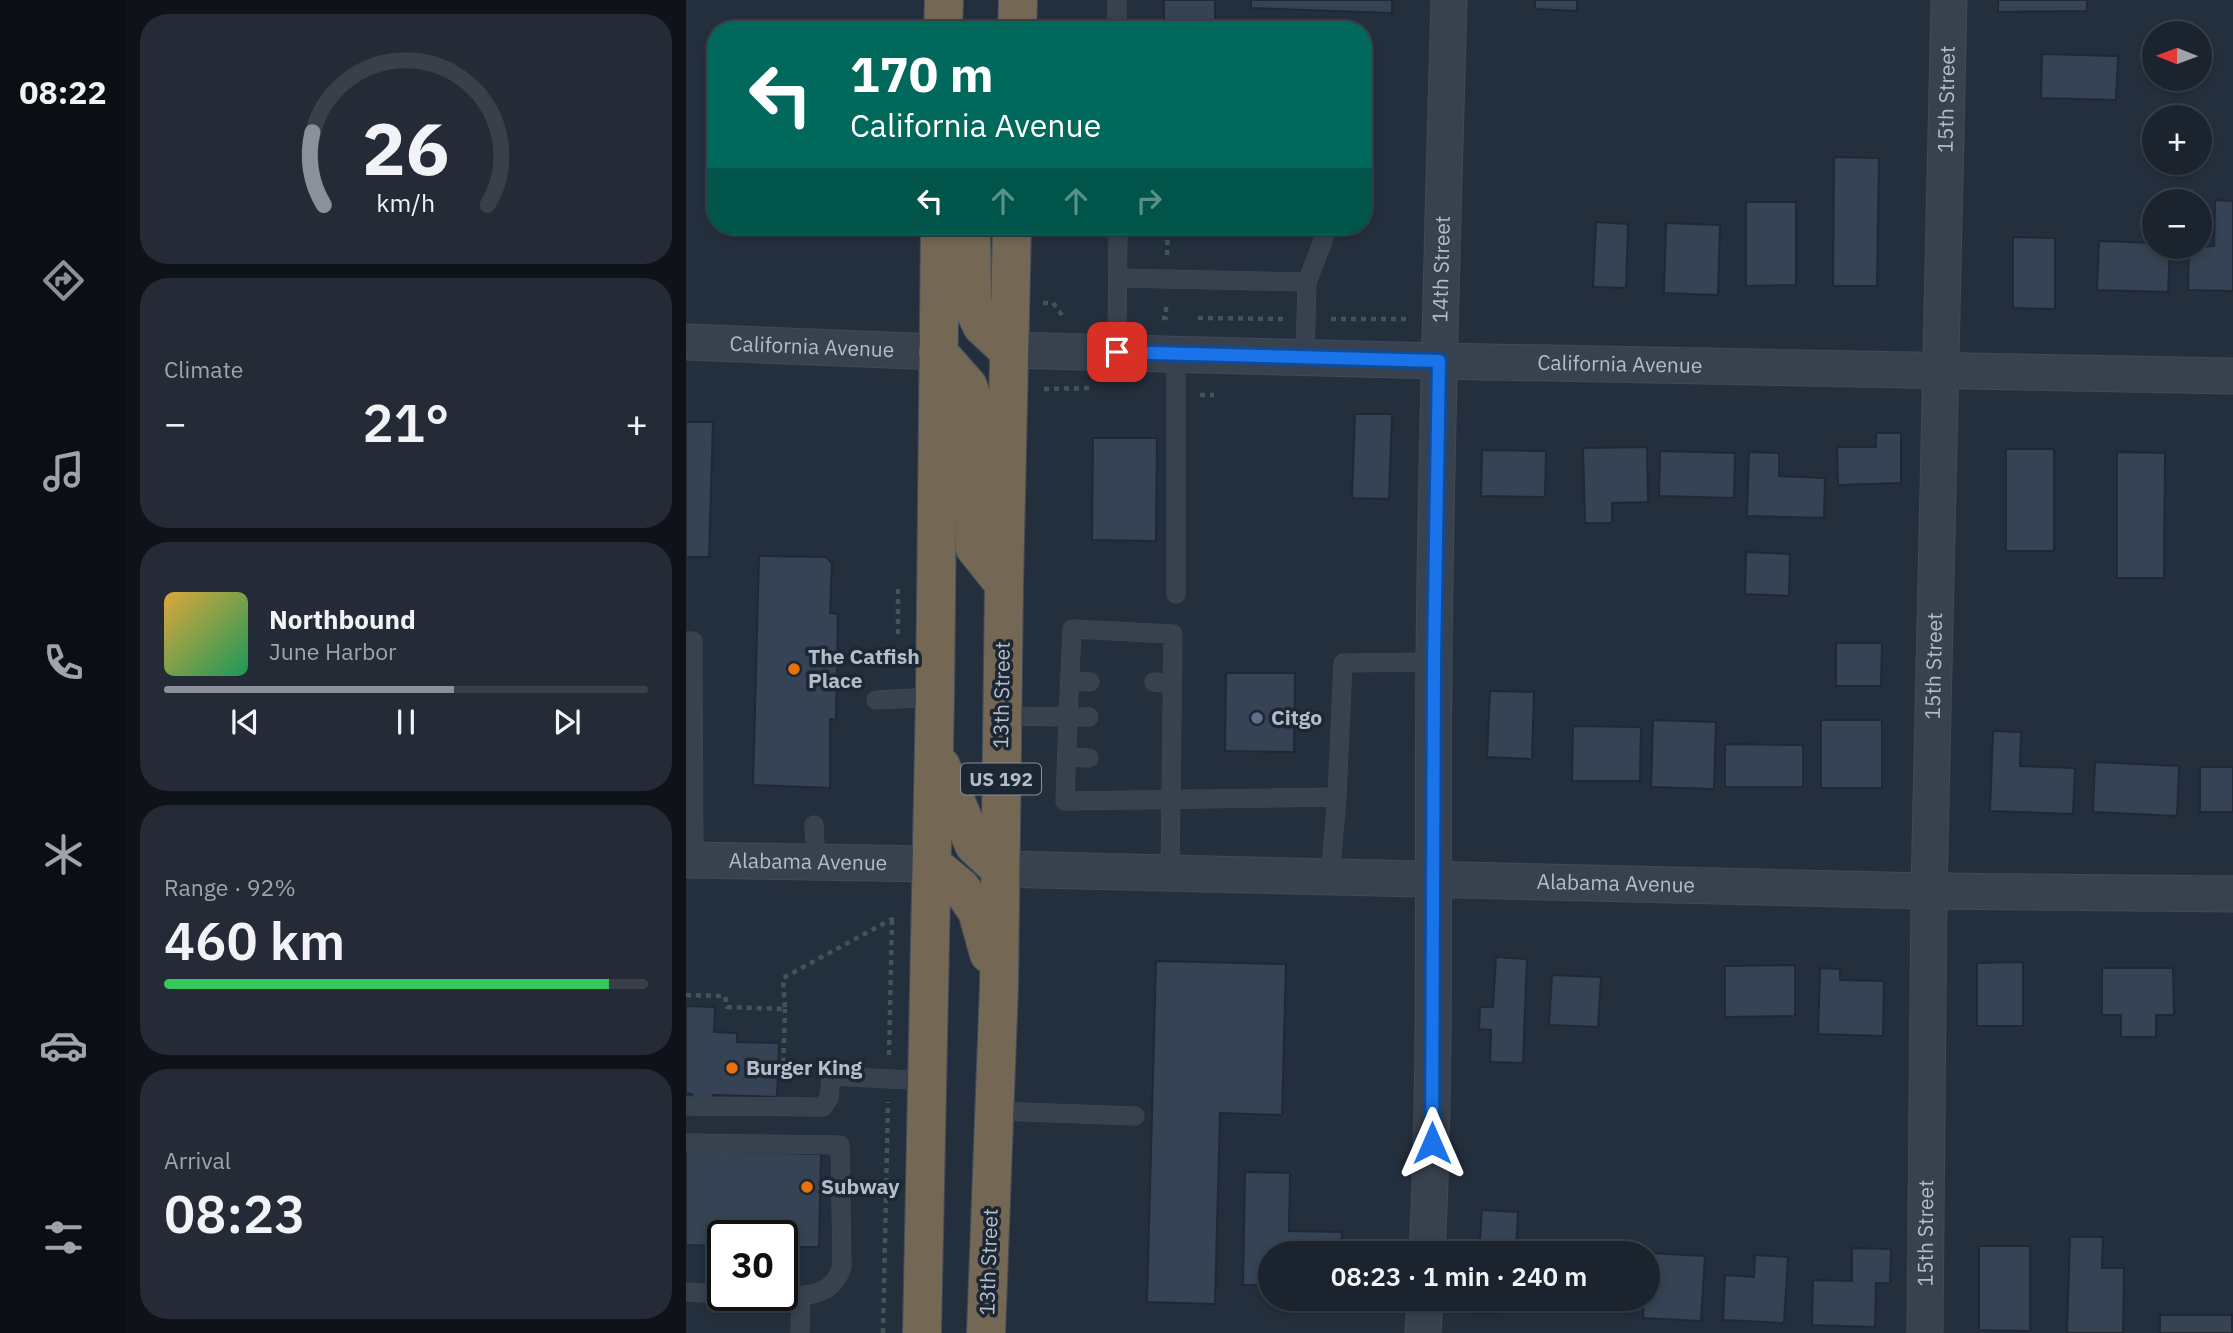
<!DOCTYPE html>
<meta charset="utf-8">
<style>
:root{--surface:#1b232e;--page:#242b36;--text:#f1f3f6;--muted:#a0a4aa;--line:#39404a;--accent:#8c9099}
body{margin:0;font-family:"IBM Plex Sans",sans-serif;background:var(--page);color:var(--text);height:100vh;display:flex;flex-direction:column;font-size:26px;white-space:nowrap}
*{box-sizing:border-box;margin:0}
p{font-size:23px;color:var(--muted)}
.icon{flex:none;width:38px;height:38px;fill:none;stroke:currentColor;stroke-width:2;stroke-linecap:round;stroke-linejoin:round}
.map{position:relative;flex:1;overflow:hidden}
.panel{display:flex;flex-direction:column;gap:14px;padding:14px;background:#0f1319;width:560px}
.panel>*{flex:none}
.banner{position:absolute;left:21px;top:21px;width:665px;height:214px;border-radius:28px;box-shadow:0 4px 10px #0003,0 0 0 2px var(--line);background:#00695c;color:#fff;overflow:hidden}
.needle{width:46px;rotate:271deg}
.controls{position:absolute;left:1456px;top:21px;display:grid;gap:14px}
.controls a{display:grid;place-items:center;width:70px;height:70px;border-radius:50%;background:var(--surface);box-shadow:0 4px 10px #0003,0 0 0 2px var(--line);font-size:35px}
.speed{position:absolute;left:21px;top:1220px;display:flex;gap:14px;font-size:35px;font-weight:700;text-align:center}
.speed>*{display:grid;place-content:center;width:91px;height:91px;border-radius:50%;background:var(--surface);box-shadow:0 4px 10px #0003,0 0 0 2px var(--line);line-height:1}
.speed .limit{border:4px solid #111;border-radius:10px;background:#fff;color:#111}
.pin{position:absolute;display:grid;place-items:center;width:60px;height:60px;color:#fff;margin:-30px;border-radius:14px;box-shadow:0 4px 10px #0006}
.me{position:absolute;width:77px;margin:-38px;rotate:0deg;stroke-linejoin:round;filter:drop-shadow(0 0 5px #0008)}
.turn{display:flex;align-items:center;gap:24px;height:147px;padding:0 28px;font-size:32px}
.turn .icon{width:91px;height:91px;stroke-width:2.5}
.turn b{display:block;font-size:49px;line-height:60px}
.lanes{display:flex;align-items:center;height:66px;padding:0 28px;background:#0003;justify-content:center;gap:35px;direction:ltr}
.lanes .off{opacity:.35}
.big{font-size:52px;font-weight:600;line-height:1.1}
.panel .tile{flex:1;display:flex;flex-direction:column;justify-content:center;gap:10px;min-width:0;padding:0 24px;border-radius:28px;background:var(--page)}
.panel .dial{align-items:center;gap:0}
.dial svg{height:182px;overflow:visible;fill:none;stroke:var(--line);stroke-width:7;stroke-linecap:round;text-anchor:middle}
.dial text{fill:var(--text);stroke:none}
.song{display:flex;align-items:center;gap:21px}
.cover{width:84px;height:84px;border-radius:10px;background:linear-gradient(135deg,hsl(40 70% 55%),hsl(150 70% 35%))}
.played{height:7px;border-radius:4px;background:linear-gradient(90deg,var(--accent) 60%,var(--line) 60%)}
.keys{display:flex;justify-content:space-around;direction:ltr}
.heat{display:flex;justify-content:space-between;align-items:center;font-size:38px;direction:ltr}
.charge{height:10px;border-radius:5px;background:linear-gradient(90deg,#34c759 92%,var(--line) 0)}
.trip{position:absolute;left:572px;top:1241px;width:402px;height:70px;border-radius:35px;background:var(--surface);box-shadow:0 4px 10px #0003,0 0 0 2px var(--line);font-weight:600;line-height:70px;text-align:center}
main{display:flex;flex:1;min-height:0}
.tabs{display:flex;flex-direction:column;width:126px;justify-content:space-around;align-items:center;background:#0b0e12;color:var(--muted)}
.tabs .icon{width:49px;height:49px}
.tabs .active{color:var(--accent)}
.tabs b{font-size:32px;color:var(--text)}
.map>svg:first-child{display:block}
</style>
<main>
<nav class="tabs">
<b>08:22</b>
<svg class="icon active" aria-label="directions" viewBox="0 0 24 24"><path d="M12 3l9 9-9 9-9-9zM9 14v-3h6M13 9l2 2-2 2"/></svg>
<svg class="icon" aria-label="music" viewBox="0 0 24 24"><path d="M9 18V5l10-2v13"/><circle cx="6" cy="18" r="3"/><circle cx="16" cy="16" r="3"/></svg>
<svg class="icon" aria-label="phone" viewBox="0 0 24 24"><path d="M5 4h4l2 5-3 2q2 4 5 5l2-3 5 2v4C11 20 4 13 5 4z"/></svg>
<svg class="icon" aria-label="climate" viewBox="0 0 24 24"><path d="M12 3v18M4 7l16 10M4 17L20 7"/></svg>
<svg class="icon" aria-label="car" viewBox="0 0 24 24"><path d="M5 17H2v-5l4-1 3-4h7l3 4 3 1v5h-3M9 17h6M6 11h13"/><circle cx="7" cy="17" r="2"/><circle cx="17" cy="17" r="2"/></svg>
<svg class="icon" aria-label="filters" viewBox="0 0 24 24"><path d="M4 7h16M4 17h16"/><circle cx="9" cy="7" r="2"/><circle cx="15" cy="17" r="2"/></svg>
</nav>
<section class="panel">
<div class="tile dial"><svg viewBox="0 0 100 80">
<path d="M14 69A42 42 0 1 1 86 69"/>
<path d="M14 69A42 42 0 0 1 9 37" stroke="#8c9099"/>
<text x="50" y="56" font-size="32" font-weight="700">26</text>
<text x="50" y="72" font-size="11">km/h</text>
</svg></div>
<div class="tile"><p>Climate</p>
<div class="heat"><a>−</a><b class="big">21°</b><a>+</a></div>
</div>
<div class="tile">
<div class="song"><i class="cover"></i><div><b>Northbound</b><p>June Harbor</p></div></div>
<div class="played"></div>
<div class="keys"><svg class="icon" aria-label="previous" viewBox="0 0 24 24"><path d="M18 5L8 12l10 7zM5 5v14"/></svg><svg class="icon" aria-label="pause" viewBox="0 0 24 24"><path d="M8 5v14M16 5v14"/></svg><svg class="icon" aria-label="next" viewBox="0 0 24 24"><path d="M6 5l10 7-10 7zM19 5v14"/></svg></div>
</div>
<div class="tile"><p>Range · 92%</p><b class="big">460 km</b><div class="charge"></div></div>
<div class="tile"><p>Arrival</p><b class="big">08:23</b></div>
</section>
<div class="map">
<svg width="1547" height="1333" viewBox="0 0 1547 1333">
<rect width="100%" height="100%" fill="#242f3e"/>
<!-- building -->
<path fill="#364354" stroke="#1f2835" stroke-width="2" d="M478,0h51v30h-51z
M565,0h141v13l-141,-5z
M849,0h42v11l-42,-2z
M1312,0h89v11l-89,1z
M1356,54l76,2 -2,44 -75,-2z
M1148,157l45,1 -2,128h-44z
M1529,200l18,1v90l-45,-1 1,-43 25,-1z
M1060,202h50v83l-50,1z
M910,222l32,2 -2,64 -33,-1z
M980,223l54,2 -2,70 -54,-2z
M487,226h129v6l-129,-2z
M1327,237l42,1v71l-42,-1z
M1413,241l55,2v4h16l-2,45 -71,-2z
M669,414h37l-3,85 -37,-1z
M0,422h27l-4,135h-23z
M1190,433h25v50l-63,2 -1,-38h39z
M407,438h64l-1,103 -64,-1z
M961,447l1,55 -36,1v20h-27l-2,-75z
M1320,449h48v102h-48z
M796,450l64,1 -1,46 -64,-1z
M974,451l75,2 -1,45 -75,-2z
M1063,452l30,1v23l46,2 -1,40 -77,-2z
M1431,452l48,1 -1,125h-47z
M1060,552l44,2 -1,42 -44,-2z
M73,556l67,1 6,6 -2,50 8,1 -2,106 -6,-1v69l-77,-3z
M1150,643h46l-1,43h-45z
M540,673h69l-1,79 -69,-1z
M804,691l44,1 -2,67 -45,-2z
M967,720l63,2 -2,67 -63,-2z
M1135,720h61v68h-61z
M887,726l68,1 -1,54h-68z
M1307,731l28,1 -1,34 55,2 -2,46 -83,-3z
M1039,744l78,1v42h-78z
M1409,762l84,4 -2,50 -84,-4z
M1514,767h33v45h-33z
M810,957l31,2 -4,104 -33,-1 1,-32 -12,-1 1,-22h13z
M470,961l130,3 -4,151 -62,-2 -5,191 -68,-2z
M1337,962v64h-46v-63z
M1109,965v51l-70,1v-51z
M1134,968l20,1v11l44,1 -1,55 -65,-2z
M1416,968h71l1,47h-18v22h-35v-22h-19z
M866,975l49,2 -3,50 -49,-2z
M0,1006l29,1 -1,25 23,1v9l42,1 -2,54 -64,-2v8l-21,-1v-8l-6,-1z
M0,1151l135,3 -2,93h-37v-11h-59v10l-37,-1z
M559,1172l45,1 -1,58 53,1 -1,21h-71v32h-27z
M796,1210l36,2 -2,41h-37z
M1384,1237h33l-1,31h22l-1,65h-56z
M1293,1246h51v85l-51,-1z
M1166,1248l39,1 -1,34h-14l-1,44 -63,-2 1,-45 39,1z
M961,1253l58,3 -4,65 -58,-3 1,-20h4z
M1069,1255l33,2 -4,66 -61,-3 2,-45 29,2z
M790,1298h85v13l-84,2z
M1474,1315h72v18h-72z"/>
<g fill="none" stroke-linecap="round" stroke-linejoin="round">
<!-- lane casing -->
<g stroke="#414a57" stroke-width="19">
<path id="lane" d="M431,30v-30
M432,278l189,4
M431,352l1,-126
M619,358l2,-76 16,-41 1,-15
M490,594v-240
M0,641h7l1,219
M384,681l20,1
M468,682l18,2
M190,700l59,-3
M316,716l66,1 4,-88 101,5 -3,241
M403,717h-21l-3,84 272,-4
M381,757l22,1
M128,825l2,37
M644,878l7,-81 6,-134 91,-1
M0,1106l137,1 6,-9 2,-22 96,5
M309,1111l140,5
M0,1143l154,2 2,122c-8,21 -19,26 -41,29
M0,1292l37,2
M78,1295l37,1 -1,37"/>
</g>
<!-- street casing -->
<g stroke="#414a57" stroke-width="37">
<g id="street">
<path id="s1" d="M0,342l252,10"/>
<path id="s2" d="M322,350l431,11 794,15"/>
<path id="s3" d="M0,860l246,4"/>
<path id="s4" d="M314,869l929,22 304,3"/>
<path id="s5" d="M741,1253c10,-197 5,-395 7,-592 2,-220 9,-441 15,-661"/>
<path d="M737,1333l2,-35"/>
<path id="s6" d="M1239,1333l4,-442 20,-891"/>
</g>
</g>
<!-- highway casing -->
<g stroke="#434c59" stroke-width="40">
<path id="highway" d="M257,30l1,-30
M331,30l1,-30
M285,226l1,79 10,21 26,24
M252,352l30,34 7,23v139l29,36
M255,766l33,79 26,24
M246,864l29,24 16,23 12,43
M236,1333l13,-636 5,-471
M300,1333l13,-347 5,-402 8,-358"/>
</g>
<!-- path -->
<path stroke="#3f5557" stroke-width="4.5" stroke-dasharray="5 5" stroke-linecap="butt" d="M481,255l1,-29
M357,303h10l9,12h4
M476,318h4v-16
M512,318l86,1
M645,319h77v-2
M358,389l50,-1
M514,395h14
M212,634v-50
M0,995l39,1 2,11 58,2 -2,-31 109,-59 1,-7
M203,1055l3,-135
M97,1073l2,-64
M197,1333l5,-231"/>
<!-- lane -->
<use href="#lane" stroke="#38414e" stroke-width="18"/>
<!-- street -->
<use href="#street" stroke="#38414e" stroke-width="35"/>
<!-- highway -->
<use href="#highway" stroke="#746855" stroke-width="38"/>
</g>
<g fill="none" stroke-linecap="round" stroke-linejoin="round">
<!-- route casing -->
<g stroke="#114b97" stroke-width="18">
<path id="route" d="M431,352l322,9 -5,301 -2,481"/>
</g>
<!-- route -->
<use href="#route" stroke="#1a73e8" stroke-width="12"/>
</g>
<!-- markers -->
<g fill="#e8710a" stroke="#1d2633" stroke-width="2.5">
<circle cx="108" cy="669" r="7"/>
<circle cx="46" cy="1068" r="7"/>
<circle cx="121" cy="1187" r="7"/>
</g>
<circle fill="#5c6f8a" stroke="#1d2633" stroke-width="2.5" cx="571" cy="718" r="7"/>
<g text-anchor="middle" stroke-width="7" stroke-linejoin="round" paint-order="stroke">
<!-- shield labels -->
<rect fill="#1d2633" stroke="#878f9c" stroke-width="2" x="275" y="763.5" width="80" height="31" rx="5"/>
<g font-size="19" font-weight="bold" fill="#b4bcc9">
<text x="315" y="786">US 192</text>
</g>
<!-- street labels -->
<g font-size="21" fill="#b4bcc9" stroke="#1d2633">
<text dy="7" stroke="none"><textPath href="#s6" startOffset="1234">15th Street</textPath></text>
<text dy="7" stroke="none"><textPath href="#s5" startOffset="984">14th Street</textPath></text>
<text dy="7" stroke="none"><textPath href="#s1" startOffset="126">California Avenue</textPath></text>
<text dy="7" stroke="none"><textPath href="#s2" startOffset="612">California Avenue</textPath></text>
<text dy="7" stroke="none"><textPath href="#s6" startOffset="667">15th Street</textPath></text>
<text transform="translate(316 695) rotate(-89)" y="7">13th Street</text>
<text dy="7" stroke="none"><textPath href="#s3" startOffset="122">Alabama Avenue</textPath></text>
<text dy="7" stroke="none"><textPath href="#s4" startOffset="616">Alabama Avenue</textPath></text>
<text dy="7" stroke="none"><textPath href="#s6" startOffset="100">15th Street</textPath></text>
<text transform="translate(303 1262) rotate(-88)" y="7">13th Street</text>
</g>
<!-- poi labels -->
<g font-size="21" font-weight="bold" fill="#b4bcc9" stroke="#1d2633" text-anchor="start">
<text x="122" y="664">The Catfish<tspan x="122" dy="24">Place</tspan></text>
<text x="585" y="725">Citgo</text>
<text x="60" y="1075">Burger King</text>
<text x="135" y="1194">Subway</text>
</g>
</g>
</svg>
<div class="controls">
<a><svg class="needle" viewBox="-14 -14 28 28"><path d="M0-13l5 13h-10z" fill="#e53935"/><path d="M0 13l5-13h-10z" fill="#a0a4aa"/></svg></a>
<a>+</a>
<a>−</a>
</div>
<div class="speed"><div class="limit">30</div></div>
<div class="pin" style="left:431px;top:352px;background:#d93025"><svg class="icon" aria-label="arrive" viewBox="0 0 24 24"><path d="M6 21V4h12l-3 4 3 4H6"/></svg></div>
<svg class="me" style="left:746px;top:1143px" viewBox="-20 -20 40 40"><path d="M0-17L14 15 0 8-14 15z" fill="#1a73e8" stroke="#fff" stroke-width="4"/></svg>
<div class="trip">08:23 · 1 min · 240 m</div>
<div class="banner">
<div class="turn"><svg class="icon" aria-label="left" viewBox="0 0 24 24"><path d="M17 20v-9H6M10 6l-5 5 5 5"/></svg><div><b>170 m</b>California Avenue</div></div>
<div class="lanes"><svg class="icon" aria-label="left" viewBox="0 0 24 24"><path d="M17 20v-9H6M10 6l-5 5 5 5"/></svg><svg class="icon off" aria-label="ahead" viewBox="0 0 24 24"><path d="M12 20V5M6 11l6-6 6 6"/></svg><svg class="icon off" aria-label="ahead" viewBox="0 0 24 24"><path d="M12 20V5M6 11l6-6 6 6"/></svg><svg class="icon off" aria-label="right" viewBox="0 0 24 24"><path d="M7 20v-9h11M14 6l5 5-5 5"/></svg></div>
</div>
</div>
</main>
